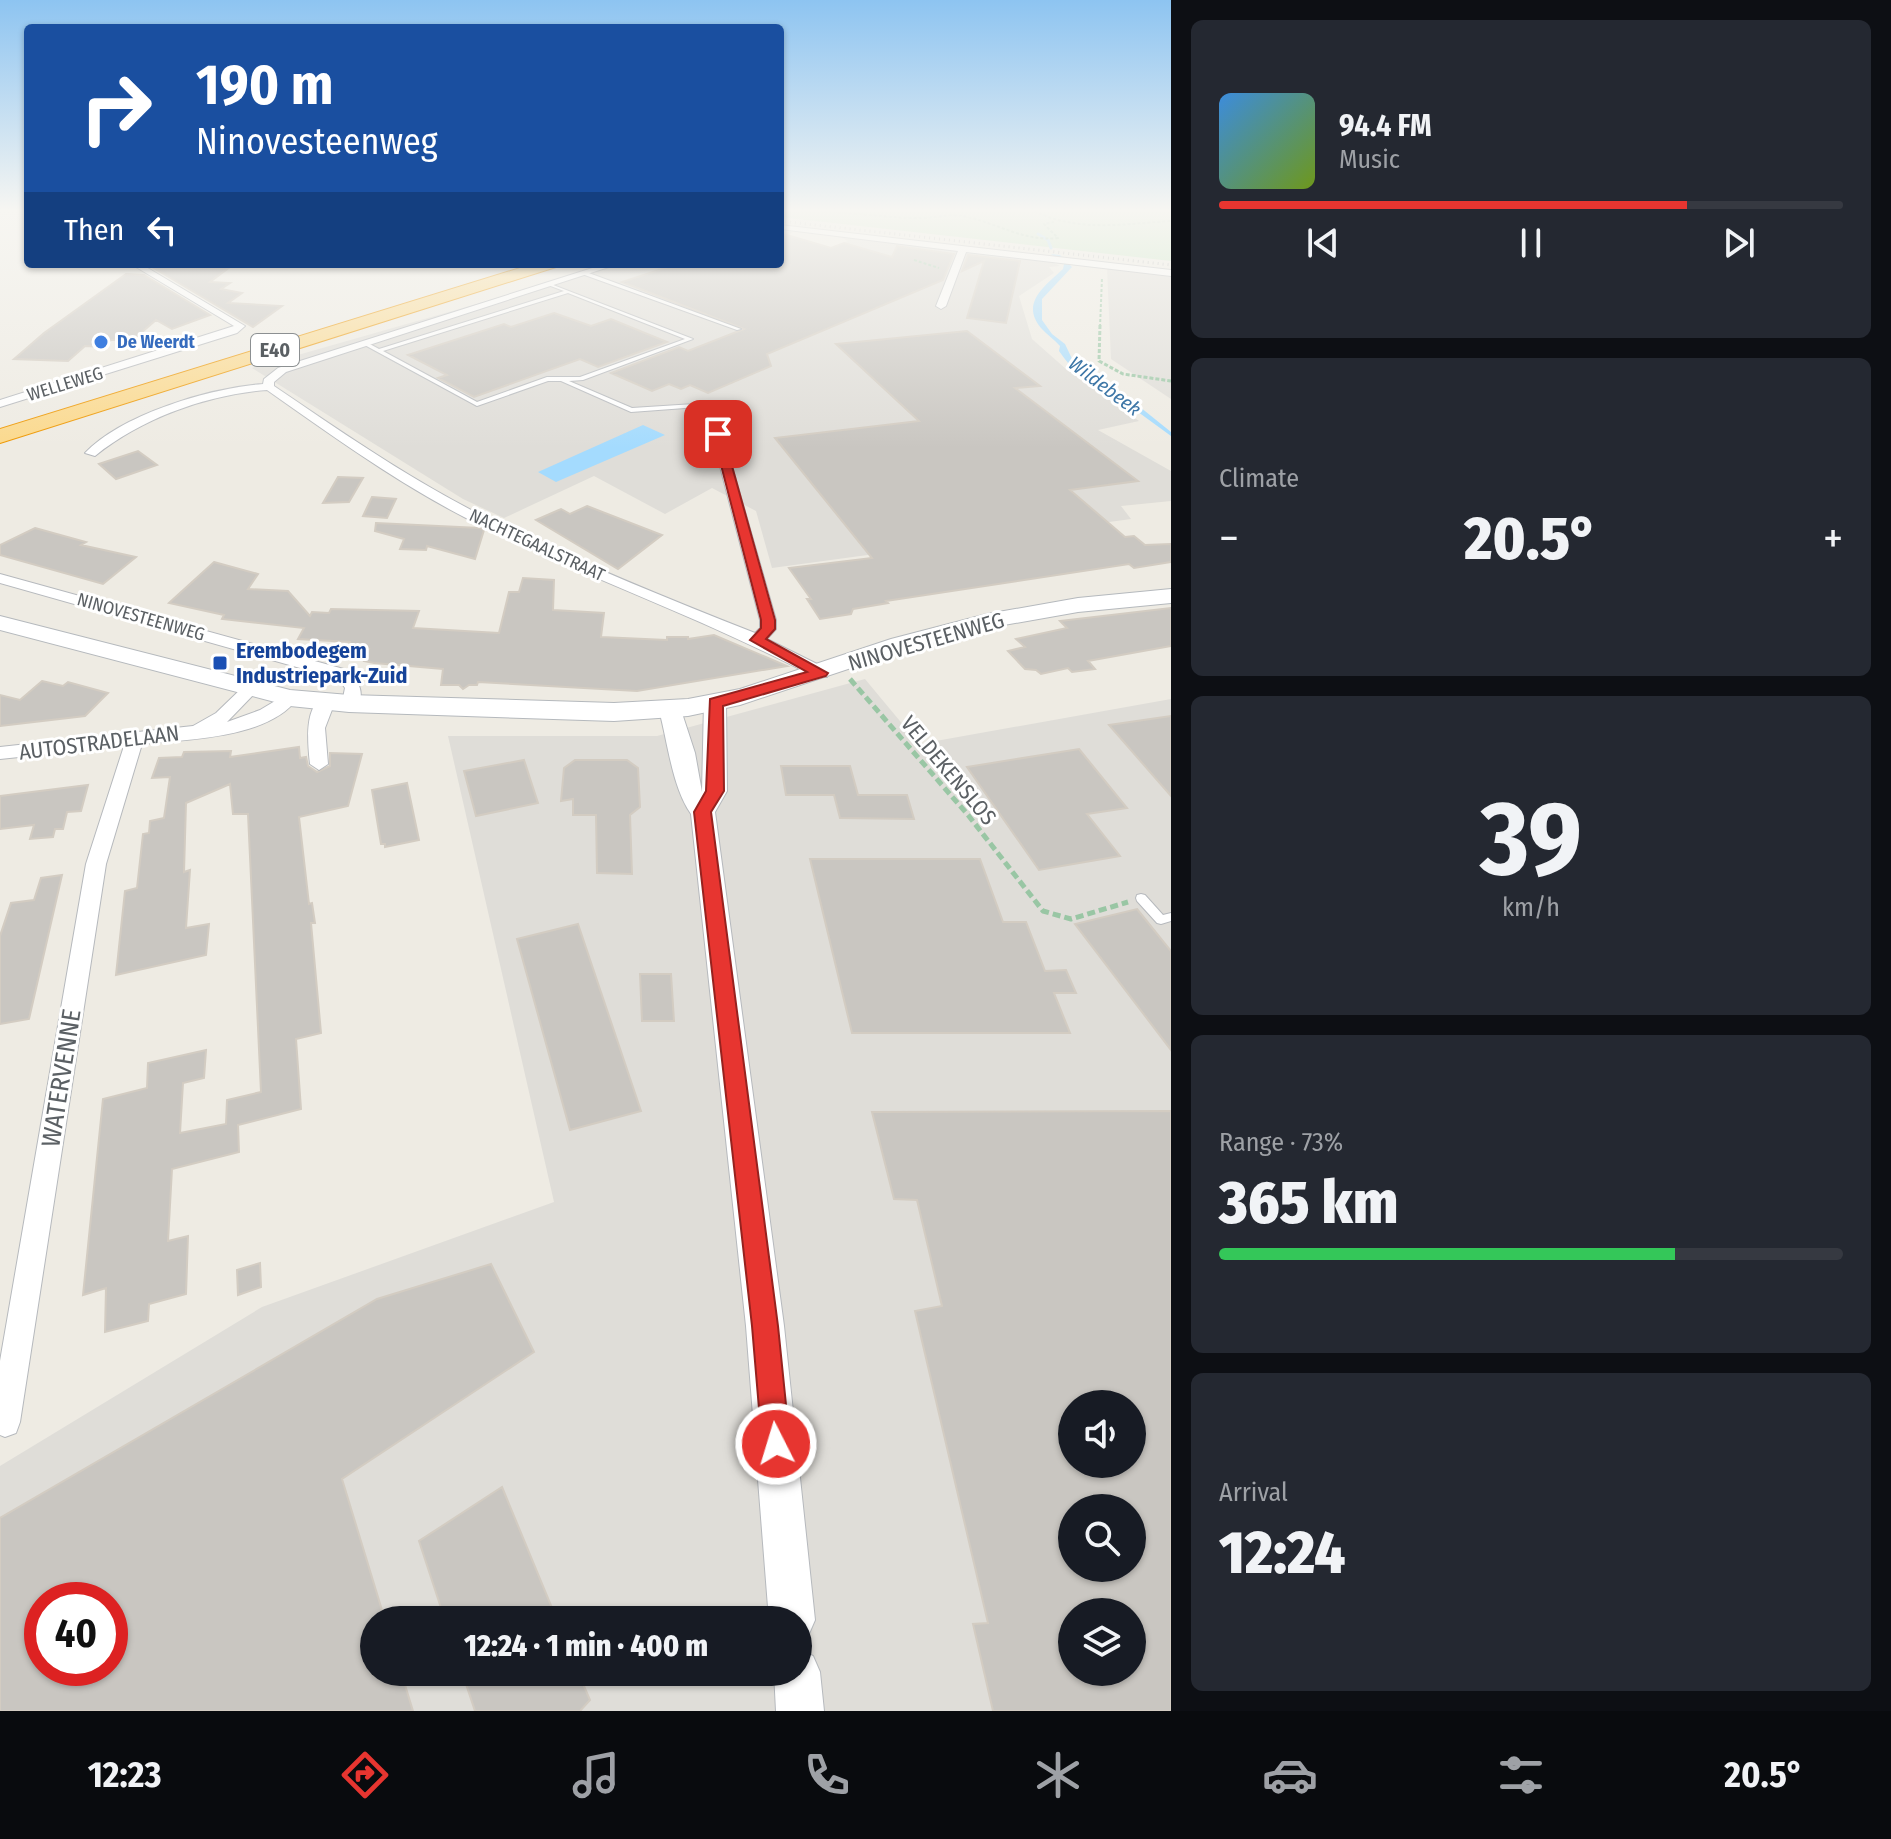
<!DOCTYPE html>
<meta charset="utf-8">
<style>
:root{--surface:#171b24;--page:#242831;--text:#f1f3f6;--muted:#9ea1a6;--line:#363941;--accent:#e73530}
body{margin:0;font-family:"Fira Sans Condensed",sans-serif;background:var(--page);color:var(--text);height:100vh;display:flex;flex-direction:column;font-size:30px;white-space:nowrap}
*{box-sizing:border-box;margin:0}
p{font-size:26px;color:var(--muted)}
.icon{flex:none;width:44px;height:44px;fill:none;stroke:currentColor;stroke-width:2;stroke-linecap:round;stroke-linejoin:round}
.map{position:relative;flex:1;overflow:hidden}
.details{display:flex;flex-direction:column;gap:20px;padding:20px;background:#0d0f14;width:720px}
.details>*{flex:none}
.top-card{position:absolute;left:24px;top:24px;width:760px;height:244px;border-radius:8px;box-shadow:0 2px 6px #0004;background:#1a4fa0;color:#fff;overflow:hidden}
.buttons{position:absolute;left:1058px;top:1390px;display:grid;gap:16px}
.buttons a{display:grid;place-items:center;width:88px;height:88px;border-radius:50%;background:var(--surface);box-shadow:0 2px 6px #0004;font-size:40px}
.speed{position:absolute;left:24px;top:1582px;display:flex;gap:16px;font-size:40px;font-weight:700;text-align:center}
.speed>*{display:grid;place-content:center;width:104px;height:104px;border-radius:50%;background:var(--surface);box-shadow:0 2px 6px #0004;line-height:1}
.speed .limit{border:12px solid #d22;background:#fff;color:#111}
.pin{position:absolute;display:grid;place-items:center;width:68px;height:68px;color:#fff;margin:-34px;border-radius:16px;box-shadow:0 4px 12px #0006}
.me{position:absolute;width:88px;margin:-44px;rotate:355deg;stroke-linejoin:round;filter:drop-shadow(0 0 6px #0008)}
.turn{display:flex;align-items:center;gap:28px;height:168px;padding:0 40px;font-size:36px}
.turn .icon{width:104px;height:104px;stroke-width:2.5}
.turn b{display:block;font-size:56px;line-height:68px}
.then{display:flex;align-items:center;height:76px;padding:0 40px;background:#0003;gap:16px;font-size:30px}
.big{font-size:60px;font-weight:800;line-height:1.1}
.details .tile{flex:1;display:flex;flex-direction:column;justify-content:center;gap:12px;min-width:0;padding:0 28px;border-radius:12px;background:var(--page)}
.details .dial{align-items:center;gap:0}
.dial b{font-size:104px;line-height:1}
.song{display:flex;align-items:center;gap:24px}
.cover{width:96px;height:96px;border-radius:12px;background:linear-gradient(135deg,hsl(210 70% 55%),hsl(80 70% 35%))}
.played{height:8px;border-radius:4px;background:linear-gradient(90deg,var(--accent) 75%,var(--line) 75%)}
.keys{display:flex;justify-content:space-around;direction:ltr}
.heat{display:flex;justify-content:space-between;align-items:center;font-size:44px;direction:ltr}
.charge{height:12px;border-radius:6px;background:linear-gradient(90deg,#34c759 73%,var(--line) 0)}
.trip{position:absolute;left:360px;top:1606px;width:452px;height:80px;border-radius:40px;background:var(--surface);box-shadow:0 2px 6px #0004;font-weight:800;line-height:80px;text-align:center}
.tab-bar{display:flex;height:128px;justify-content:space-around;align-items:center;background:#090b0e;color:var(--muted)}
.tab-bar .icon{width:56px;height:56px}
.tab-bar .on{color:var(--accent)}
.tab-bar b{font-size:36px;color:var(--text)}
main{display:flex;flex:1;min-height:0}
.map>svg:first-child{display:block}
</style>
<main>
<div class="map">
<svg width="1171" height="1711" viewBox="0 0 1171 1711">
<rect width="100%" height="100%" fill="#eeebe3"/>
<!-- industrial -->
<path fill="#dfddd8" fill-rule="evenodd" d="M780,230l13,2 -5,3 42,13 18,-7 -9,-5 213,26 8,4 -11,1 5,6 -35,23 13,43 34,30 73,52 -41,9 73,41v30l-50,5 10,13 -359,49 -16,-57 -44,-23 -47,26 -71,-38 -90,42 -41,-19 -211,-131 365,-104h163z
M1107,268l64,8v123l-60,-40z
M865,679l54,65 252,-45v1012h-1171v-245l262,-159 292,-105 -106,-466h209zM1072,1404h60v60h-60zM1072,1508h60v60h-60zM42,1600h68v68h-68zM1072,1612h60v60h-60zM374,1620h424v52h-424z"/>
<!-- green -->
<path fill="#c2e5c0" d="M780,209h391v52l-391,-44z"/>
<!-- water -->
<path fill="#a4dbfe" d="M1051,254l9,1 12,12 -30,32v21l10,14 13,10 11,23 25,18 29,14 41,33v4l-63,-46c-22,-7 -36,-20 -49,-39l1,-5c-6,-7 -13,-11 -19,-18 -21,-25 4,-42 22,-59l1,-5z
M643,425l22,10 -109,47 -18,-10z"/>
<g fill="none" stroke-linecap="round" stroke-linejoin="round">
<!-- stream -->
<path stroke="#a4dbfe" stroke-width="3" d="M1038,234l10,6 3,8"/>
</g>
<!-- building -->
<path fill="#c9c6c1" stroke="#d3ccc2" stroke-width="2" fill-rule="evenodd" d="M780,233l51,15 13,-5 48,14 5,-11 57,8 -11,26 -176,74 4,12 -63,27 -18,-8 -9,4 -12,-5 -17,7 -41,-18 68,-26 9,4 56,-22 -122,-47 55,-18h103z
M968,255l52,6 -14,62 -39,-5 17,-57 -22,10z
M152,264h82l-24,18 20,1 -9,6 21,4 -14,10 54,3 -29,21 -101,-60z
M126,274l18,1 66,40 -38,14 -16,-9 -22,19 -23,1 -8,7 -18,-1 -17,15 -54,-2 30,-26z
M554,313l37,13 20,-7 56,23 -69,25 -18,-8 -106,38 -36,-19 9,-3 -39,-20 96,-31 7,3z
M967,331l73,55 -25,2 123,93 -68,9 55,47 9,-1 11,9 26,-1v18l-37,6 -5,-4 -243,37 2,2 -35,6 -2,5 -31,5 -13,-20h4l-22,-31 83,-10 -97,-120 144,-17 -83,-77z
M138,451l19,14 -41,14 -17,-15z
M338,477l25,1 -14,24 -26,1z
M372,497l24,2 -9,19 -24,-2z
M587,506l75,29 -44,34 -82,-49 25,-11 9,5z
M376,523l104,5 4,2 -9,29 -48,-13 -1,4 -26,-1 4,-10 -29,-8z
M35,528l51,14 -5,3 55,12 -33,27 -103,-29v-10z
M214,562l44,12 -10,15 40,2 22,25 2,-4 17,1 2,-4 88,2 -6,17 86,5 10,-41h10l4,-14 31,2 -1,30 51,3 -3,24 66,3v-3h21v2l26,-4 73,31 -150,25 -159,-9 -1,3h-8l-6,4 -4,-4h-18l2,-16 -69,-6 -10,-2 5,-12 -20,-1 1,-6 -52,-3 6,-11 -82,-9 2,-4 -55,-12z
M1171,608v38l-83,15 7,8 -23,3 -4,-4 -27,6 -5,-4 -11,-1 -17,-18 17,-4 -9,-8 51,-11 -7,-7z
M42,681l21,5 5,-4 40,11 -23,23 -85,10v-31l20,5z
M1171,716v80l-62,-71z
M299,747l1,11 6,-1 2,9 9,6 13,-6v-13l32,1 -14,52 -49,11 10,87 3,-1 3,20h-4l10,110 -25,6 5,70 -63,16 1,27 -67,17 -4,72 20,-5 -2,58 -37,10 -1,17 -43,11 1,-44 -23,7 20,-196 44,-11 1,-25 58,-13 -2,28 -21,5 -3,50 46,-9 1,-24 34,-8 -13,-278h-15l-3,-30 -44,19 -2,69 6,-2 -4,58 23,-4 -3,31 -90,20 9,-84 12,-3 6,-54 6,-1 1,-12 14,-3 6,-41 -18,1 7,-20 23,-1 2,-5 47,-1 -1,6z
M1079,749l48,59 -40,6 33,42 -81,14 -72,-103z
M524,760l14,43 -62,13 -12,-45z
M575,760h52l11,8 2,39 -10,8 2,59 -35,-1 -1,-58h-23v-16l-12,2 3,-33z
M781,766h69l8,29h49l7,24 -74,-1 -6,-23h-48z
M407,783l12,57 -34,7v-3h-4l-9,-54z
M88,785l-7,26 -14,1 -4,17h-8l-2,8 -23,2 4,-14 -34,4v-33z
M810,859h170l23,63h23l19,49 21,-1 10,23h-22l16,40h-218z
M62,875l-33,144 -29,5v-88l11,-33 23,-3 7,-22z
M1137,909l34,42v99l-96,-126z
M578,924l63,187 -71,19 -53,-191z
M640,974h31l3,47h-32z
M1171,1111v600h-178l-20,-87 15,-1 -73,-312 27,-5 -25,-106 -23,-1 -22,-87zM1072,1404h60v60h-60zM1072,1508h60v60h-60zM1072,1612h60v60h-60z
M260,1263l1,24 -23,8 -1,-25z
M491,1264l43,88 -192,127 43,141h-11v52h27l12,39h-413v-193l377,-219zM42,1600h68v68h-68z
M502,1487l55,133h-112l-26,-79z
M462,1672h116l12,28 -10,11h-105z"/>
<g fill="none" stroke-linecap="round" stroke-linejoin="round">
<!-- service casing -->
<g stroke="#b6b9bd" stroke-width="2">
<path id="service" d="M582,272h4l155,57 -4,1 -155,-56z
M548,283l145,56 -110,41 -14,1 63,27 78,-5 2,1v2l-81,6 -70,-31h-13l-71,25 -116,-63 5,-1 13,7 185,-58 -16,-6zM568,293l117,46 -105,38h-33l-70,25 -94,-51z
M1141,894l4,1 18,20 8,-2v8l-10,3 -4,-1 -20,-22 -1,-3 1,-3z"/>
</g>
<!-- minor casing -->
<g stroke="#b6b9bd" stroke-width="2">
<path id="minor" d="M780,225l391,45v6l-205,-24 -20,54 -5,3 -5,-3 22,-55 -178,-22z
M131,264h10l104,62 -8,7 -237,74v-7l234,-74z
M605,264h13l-332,108 -12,10v4c72,49 144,99 223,137 84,40 171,76 258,110l5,-5v-8l-56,-215 10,-2 62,217v9l-9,10 60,30 2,4 -2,4h-12c-106,-56 -219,-96 -327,-148 -78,-37 -150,-89 -221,-139 -60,5 -125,28 -172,66l-10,-3c37,-39 125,-65 178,-69l1,-5 14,-11z
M0,574l351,97c8,13 14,22 6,36h-12l-3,-4 3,-15 -6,-9 -339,-96z
M250,685l8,5 -31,32 33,-12 30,-18 8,6c-30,41 -110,41 -156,46l-36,120 -86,558 -4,11 -11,4 -5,-2v-74l86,-497 38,-118 -124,13v-12l193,-21 23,-13 28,-27z
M326,696l9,6 -10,26 3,36 -9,6 -9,-6c-2,-19 -7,-60 16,-68z"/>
</g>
<!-- tertiary casing -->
<g stroke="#b6b9bd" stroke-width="2">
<path id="tertiary" d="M715,696l8,2 3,5 1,88 -12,21 69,514 31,294 -7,16 -10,4v-20h-29l-23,-294 -55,-512c-19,-27 -23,-71 -32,-104l3,-5h16l3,5 14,43 7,39 2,-89 3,-5z
M798,1649l15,7 7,16 4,39h-48l-2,-39h24z"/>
</g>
<!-- secondary casing -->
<g stroke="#b5b9bd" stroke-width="2">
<path id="secondary" d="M1171,589v14l-93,9 -91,16 -79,21 -168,56 -52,11 -74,5 -265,-9 -59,-6 -290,-76v-14l290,74 59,5 265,8 74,-4 52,-10 151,-50 96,-25 91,-16z"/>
</g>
<!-- motorway casing -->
<g stroke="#ee9803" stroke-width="2">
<path id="motorway" d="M533,264h25l-2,3 -556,176v-14z"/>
</g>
<!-- path-far2 -->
<path stroke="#99c6a4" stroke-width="2" stroke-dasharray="3 2" stroke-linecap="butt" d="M1030,209c45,24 92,15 141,12
M789,212c44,-4 86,6 130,6 15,0 29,-4 43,-2 34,6 61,26 96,22l-14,-14 10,-2
M914,260l25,8
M1100,327l2,-49"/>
<!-- path-far1 -->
<path stroke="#99c6a4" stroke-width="3" stroke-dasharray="4 2" stroke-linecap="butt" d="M1100,325l-1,36 24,13 48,7"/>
<!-- path -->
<path stroke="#99c6a4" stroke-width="5" stroke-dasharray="8 4" stroke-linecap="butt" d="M850,679l118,136 75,96 28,8 57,-17"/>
<!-- service -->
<use href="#service" fill="#fff" fill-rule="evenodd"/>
<!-- minor -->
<use href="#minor" fill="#fff" fill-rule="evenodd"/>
<!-- tertiary -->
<use href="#tertiary" fill="#fff" fill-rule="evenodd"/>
<!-- secondary -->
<use href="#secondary" fill="#fff" fill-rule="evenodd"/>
<!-- motorway -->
<use href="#motorway" fill="#fbd98d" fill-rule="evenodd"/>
<!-- rail -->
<path stroke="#b2b3b4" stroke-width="3" stroke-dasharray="1 4" stroke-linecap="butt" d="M780,221l391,44"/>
</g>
<!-- sky -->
<linearGradient id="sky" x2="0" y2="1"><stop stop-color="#8dc4f1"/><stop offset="0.47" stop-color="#f7f6f2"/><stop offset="1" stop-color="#f7f6f2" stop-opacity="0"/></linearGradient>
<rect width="1171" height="448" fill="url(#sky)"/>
<!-- route -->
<path fill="#e73530" stroke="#96221f" stroke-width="2" d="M718,431l5,3 52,186v9l-9,10 62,34 -2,3 -103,30 1,85 -13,21 67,514 12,118 -4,10 -10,4 -10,-4 -4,-10 -10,-118 -58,-514 12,-21 4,-92 97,-27 -57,-32 11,-12v-8l-48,-186z"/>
<!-- markers -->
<circle fill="#3f7fe0" stroke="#fff" stroke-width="3" cx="101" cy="342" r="8"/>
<rect fill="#1a4fb4" stroke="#fff" stroke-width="3" x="212" y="655" width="16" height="16" rx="4"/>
<g text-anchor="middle" stroke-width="6" stroke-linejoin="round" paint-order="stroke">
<!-- far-shop labels -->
<g font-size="18" font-weight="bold" fill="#366cbe" stroke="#fff" text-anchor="start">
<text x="117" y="348">De Weerdt</text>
</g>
<!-- far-street labels -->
<g font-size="18" fill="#5b6064" stroke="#fff">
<text transform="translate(65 384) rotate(-17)" y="6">WELLEWEG</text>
<text transform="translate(537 545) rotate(25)" y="6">NACHTEGAALSTRAAT</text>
<text transform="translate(141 617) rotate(16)" y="6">NINOVESTEENWEG</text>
</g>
<!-- shield labels -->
<rect fill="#fff" stroke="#8c9092" stroke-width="2" x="251" y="334" width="48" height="32" rx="6"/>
<g font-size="20" font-weight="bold" fill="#5b6064">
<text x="275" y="357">E40</text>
</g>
<!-- far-water labels -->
<g font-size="20" font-style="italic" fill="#3e77a7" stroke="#fff">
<text transform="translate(1105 386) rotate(37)" y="7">Wildebeek</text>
</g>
<!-- street labels -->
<g font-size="22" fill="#5b6064" stroke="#fff">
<text transform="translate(926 641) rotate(-16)" y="8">NINOVESTEENWEG</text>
<text transform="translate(99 742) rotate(-7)" y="8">AUTOSTRADELAAN</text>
<text transform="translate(949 770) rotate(50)" y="8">VELDEKENSLOS</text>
</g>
<!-- transit labels -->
<g font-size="22" font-weight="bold" fill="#164399" stroke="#fff" text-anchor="start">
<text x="236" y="658">Erembodegem<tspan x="236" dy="25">Industriepark-Zuid</tspan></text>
</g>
<!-- near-street labels -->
<g font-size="26" fill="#5b6064" stroke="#fff">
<text transform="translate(61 1078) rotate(-81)" y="9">WATERVENNE</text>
</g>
</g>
</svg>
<div class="buttons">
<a><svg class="icon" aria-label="sound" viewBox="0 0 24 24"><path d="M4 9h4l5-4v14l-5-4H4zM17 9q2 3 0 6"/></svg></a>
<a><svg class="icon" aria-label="search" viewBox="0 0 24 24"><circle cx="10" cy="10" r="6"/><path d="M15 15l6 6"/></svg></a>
<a><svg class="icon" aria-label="layers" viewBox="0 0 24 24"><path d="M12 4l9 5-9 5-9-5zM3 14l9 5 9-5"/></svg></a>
</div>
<div class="speed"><div class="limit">40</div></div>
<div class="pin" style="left:718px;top:434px;background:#d93025"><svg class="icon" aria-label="arrive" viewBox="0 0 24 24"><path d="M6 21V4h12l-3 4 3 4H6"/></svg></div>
<svg class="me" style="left:776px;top:1444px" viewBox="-20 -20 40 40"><circle r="17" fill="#e73530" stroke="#fff" stroke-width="3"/><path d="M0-11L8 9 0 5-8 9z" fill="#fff"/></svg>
<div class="trip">12:24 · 1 min · 400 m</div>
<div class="top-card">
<div class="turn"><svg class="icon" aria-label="right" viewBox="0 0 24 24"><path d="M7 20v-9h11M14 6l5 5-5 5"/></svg><div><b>190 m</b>Ninovesteenweg</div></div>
<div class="then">Then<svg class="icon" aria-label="left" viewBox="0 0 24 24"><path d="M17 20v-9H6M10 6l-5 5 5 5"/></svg></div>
</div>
</div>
<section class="details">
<div class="tile">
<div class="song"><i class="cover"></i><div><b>94.4 FM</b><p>Music</p></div></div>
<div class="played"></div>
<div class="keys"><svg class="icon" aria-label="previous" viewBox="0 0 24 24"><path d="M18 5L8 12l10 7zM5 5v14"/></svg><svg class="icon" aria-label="pause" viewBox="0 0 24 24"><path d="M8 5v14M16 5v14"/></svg><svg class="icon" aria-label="next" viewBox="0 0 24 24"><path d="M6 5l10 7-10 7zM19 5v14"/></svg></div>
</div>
<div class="tile"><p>Climate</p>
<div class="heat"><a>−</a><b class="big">20.5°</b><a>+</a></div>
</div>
<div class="tile dial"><b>39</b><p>km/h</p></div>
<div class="tile"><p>Range · 73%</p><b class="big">365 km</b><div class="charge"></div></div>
<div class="tile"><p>Arrival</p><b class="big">12:24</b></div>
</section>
</main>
<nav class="tab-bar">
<b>12:23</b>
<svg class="icon on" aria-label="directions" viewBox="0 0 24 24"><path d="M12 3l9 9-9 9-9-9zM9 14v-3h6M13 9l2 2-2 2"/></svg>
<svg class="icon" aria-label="music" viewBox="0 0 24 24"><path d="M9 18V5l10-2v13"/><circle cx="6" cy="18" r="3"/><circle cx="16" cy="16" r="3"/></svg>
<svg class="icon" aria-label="phone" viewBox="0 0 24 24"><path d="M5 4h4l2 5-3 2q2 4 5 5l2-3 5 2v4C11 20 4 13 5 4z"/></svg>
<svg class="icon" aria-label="climate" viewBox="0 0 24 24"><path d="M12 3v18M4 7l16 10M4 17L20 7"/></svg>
<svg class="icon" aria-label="car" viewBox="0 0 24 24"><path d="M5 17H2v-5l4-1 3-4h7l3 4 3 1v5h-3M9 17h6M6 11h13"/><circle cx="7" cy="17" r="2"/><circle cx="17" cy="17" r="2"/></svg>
<svg class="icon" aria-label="filters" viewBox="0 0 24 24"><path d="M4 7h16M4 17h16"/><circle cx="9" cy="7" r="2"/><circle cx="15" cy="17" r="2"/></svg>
<b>20.5°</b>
</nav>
